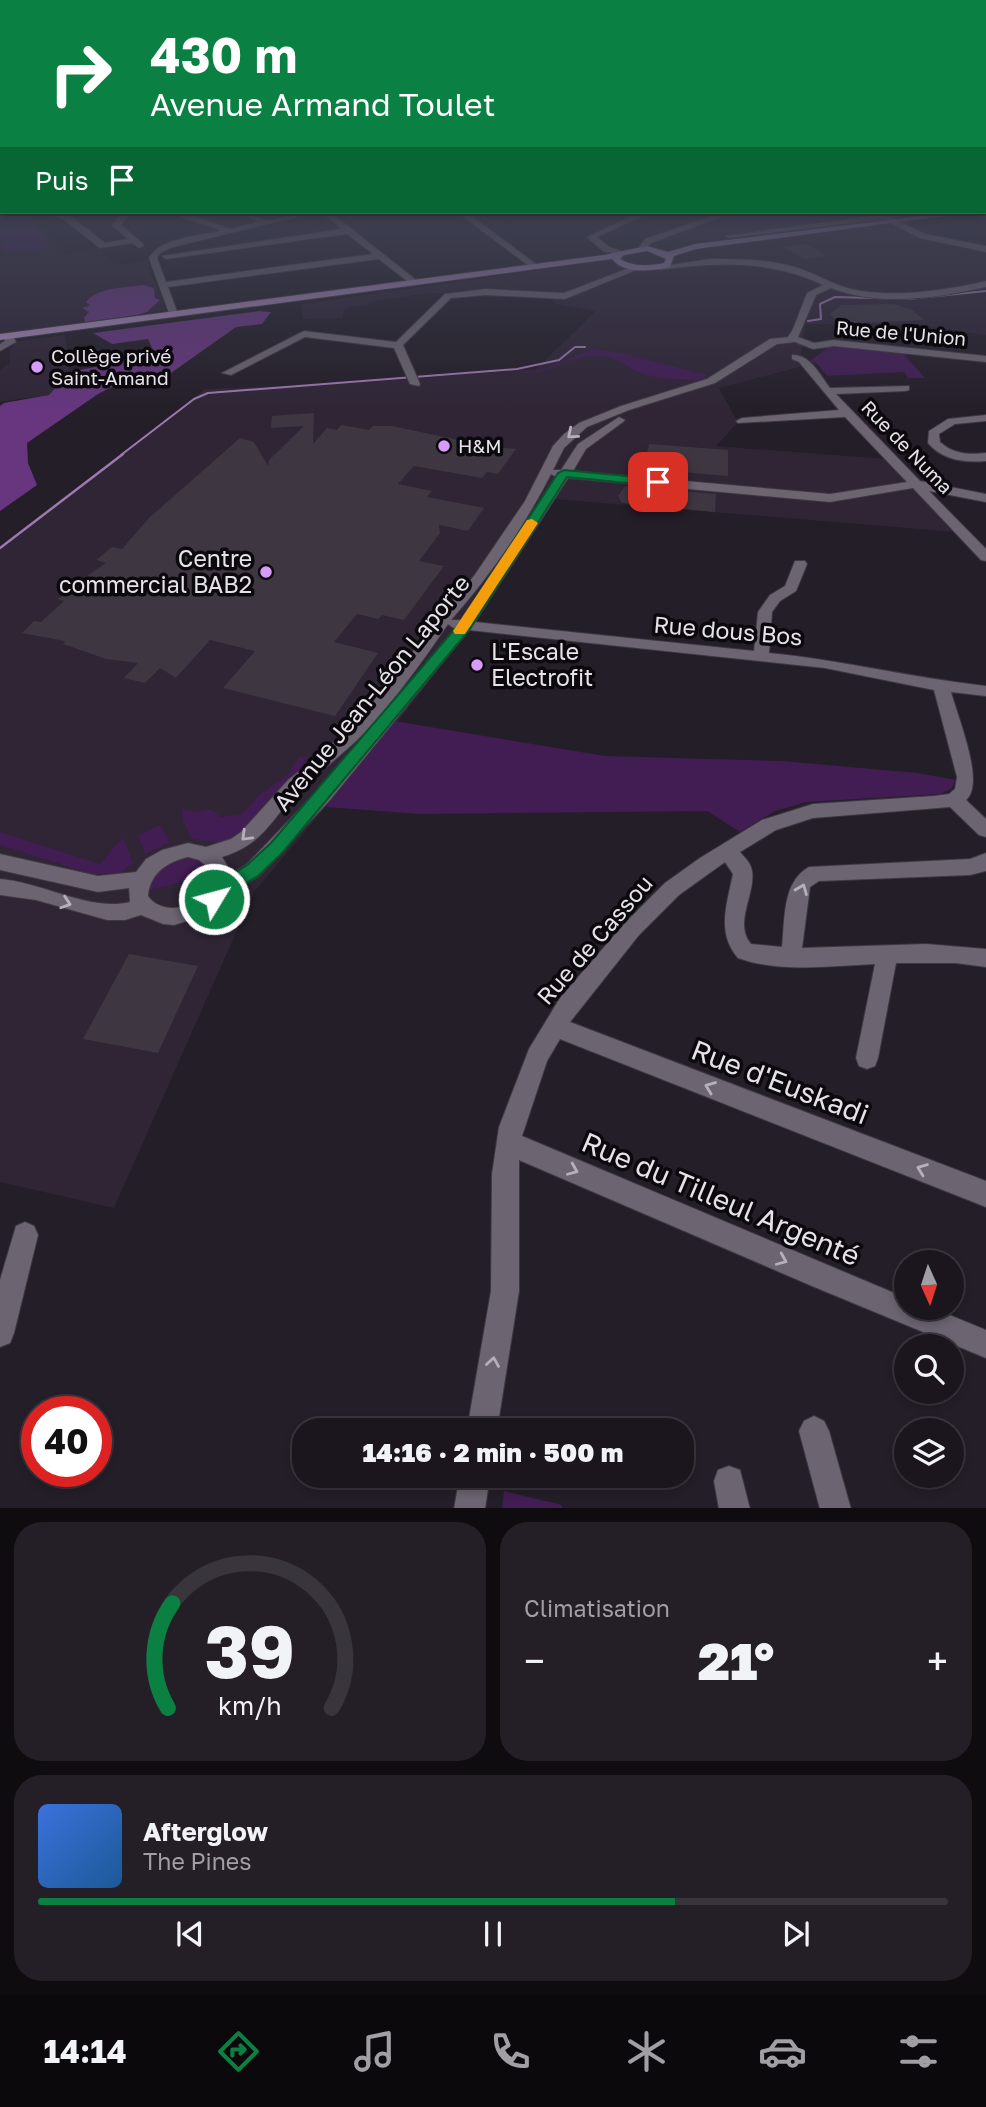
<!DOCTYPE html>
<html lang="fr">
<meta charset="utf-8">
<style>
:root{--surface:#1b161e;--page:#241f27;--text:#f1f3f6;--muted:#a09fa4;--line:#39353c;--accent:#0b8043}
body{margin:0;font-family:"Golos Text",sans-serif;background:var(--page);color:var(--text);height:100vh;display:flex;flex-direction:column;font-size:26px;white-space:nowrap}
*{box-sizing:border-box;margin:0}
p{font-size:23px;color:var(--muted)}
.icon{flex:none;width:38px;height:38px;fill:none;stroke:currentColor;stroke-width:2;stroke-linecap:round;stroke-linejoin:round}
.map{position:relative;height:1508px;overflow:hidden}
.panel{display:flex;flex-direction:column;gap:14px;padding:14px;background:#0f0c10;flex:1}
.panel>*{flex:none}
.hud{position:absolute;left:0px;top:0px;width:987px;height:214px;box-shadow:0 4px 10px #0003,0 0 0 2px var(--line);background:#0b8043;color:#fff;overflow:hidden}
.needle{width:46px;rotate:177deg}
.tools{position:absolute;left:894px;top:1250px;display:grid;gap:14px}
.tools a{display:grid;place-items:center;width:70px;height:70px;border-radius:50%;background:var(--surface);box-shadow:0 4px 10px #0003,0 0 0 2px var(--line);font-size:35px}
.speed{position:absolute;left:21px;top:1396px;display:flex;gap:14px;font-size:35px;font-weight:700;text-align:center}
.speed>*{display:grid;place-content:center;width:91px;height:91px;border-radius:50%;background:var(--surface);box-shadow:0 4px 10px #0003,0 0 0 2px var(--line);line-height:1}
.speed .limit{border:10px solid #d22;background:#fff;color:#111}
.pin{position:absolute;display:grid;place-items:center;width:60px;height:60px;color:#fff;margin:-30px;border-radius:14px;box-shadow:0 4px 10px #0006}
.me{position:absolute;width:77px;margin:-38px;rotate:53deg;stroke-linejoin:round;filter:drop-shadow(0 0 5px #0008)}
.turn{display:flex;align-items:center;gap:24px;height:147px;padding:0 35px;font-size:32px}
.turn .icon{width:91px;height:91px;stroke-width:2.5}
.turn b{display:block;font-size:49px;line-height:60px}
.then{display:flex;align-items:center;height:66px;padding:0 35px;background:#0003;gap:14px;font-size:26px}
.big{font-size:52px;font-weight:800;line-height:1.1}
.panel .tile{flex:1;display:flex;flex-direction:column;justify-content:center;gap:10px;min-width:0;padding:0 24px;border-radius:28px;background:var(--page)}
.panel .dial{align-items:center;gap:0}
.dial svg{height:182px;overflow:visible;fill:none;stroke:var(--line);stroke-width:7;stroke-linecap:round;text-anchor:middle}
.dial text{fill:var(--text);stroke:none}
.song{display:flex;align-items:center;gap:21px}
.cover{width:84px;height:84px;border-radius:10px;background:linear-gradient(135deg,hsl(220 70% 55%),hsl(210 70% 35%))}
.played{height:7px;border-radius:4px;background:linear-gradient(90deg,var(--accent) 70%,var(--line) 70%)}
.keys{display:flex;justify-content:space-around;direction:ltr}
.heat{display:flex;justify-content:space-between;align-items:center;font-size:38px;direction:ltr}
.panel .tiles{flex:1;display:grid;gap:14px;grid-template-columns:1fr 1fr}
.tile:last-child{grid-column:span 2}
.trip{position:absolute;left:292px;top:1418px;width:402px;height:70px;border-radius:28px;background:var(--surface);box-shadow:0 4px 10px #0003,0 0 0 2px var(--line);font-weight:800;line-height:70px;text-align:center}
.tab-bar{display:flex;height:112px;justify-content:space-around;align-items:center;background:#0b090c;color:var(--muted)}
.tab-bar .icon{width:49px;height:49px}
.tab-bar .selected{color:var(--accent)}
.tab-bar b{font-size:32px;color:var(--text)}
.map>svg:first-child{display:block}
</style>
<div class="map">
<svg width="986" height="1509" viewBox="0 0 986 1509">
<rect width="100%" height="100%" fill="#241e28"/>
<!-- built -->
<path fill="#2f2535" d="M721,212h189l-26,3 27,15 75,22v83l-70,-11h-111l-6,43 -80,21 19,34 -22,24 170,13 69,73 -401,-33 -86,132 -65,84 -149,177 -140,316 -114,-26v-634l205,-159 149,-6 182,-14 60,-58 -40,-7 -7,-10 -61,-4 -65,4 -55,8 1,2 -24,4 -3,10 -39,1 -2,-15 301,-43z
M15,214l12,2 39,38 33,-6 16,17 33,-4 4,18 3,1 11,30 -166,24v-109z
M65,335l5,37 -10,13 -11,10 -49,7v-32l10,-7v-15l9,-7z"/>
<!-- green -->
<path fill="#411d54" d="M30,226l9,2 9,18 -16,5 -29,1 -3,-21z
M830,346l71,5 24,27h-17l-4,-6 -77,4 -10,-12 -7,-3z
M592,349l29,4 86,22 -5,5c-19,-1 -42,0 -59,-6 -18,-7 -22,-17 -45,-18 -30,-1 -51,21 -84,17 33,-1 49,-12 78,-24z
M394,721l211,35 177,5 135,12 39,7 -5,9 -11,5 -134,8 -31,9 -35,21 -33,-21 -287,3 -94,-7z
M299,757h8l-6,12 -63,66 -16,8 -30,-4 -9,-18 -1,-12 16,3 12,-3 11,8 17,-2 7,-4 13,-15 30,-22z
M160,825l10,17 -25,12 -7,-19z
M0,832l100,32 23,-27 10,26 -13,10 -28,1 -92,-29z
M181,859c13,-1 23,1 32,11l-26,11 -38,9 -1,-5 16,-21z
M504,1491l58,14v3h-60z"/>
<!-- forest -->
<path fill="#67367f" d="M143,285l11,3 1,10 5,2 -13,12 -10,3 -52,7 -1,-4 5,-6 -7,-4 8,-3 -4,-3c12,-15 38,-14 57,-17z
M259,311l12,1 -9,12 -26,3 -65,46 -53,11 -20,10 -71,49 1,20 9,22 -37,26v-105l4,-3 45,-8 21,-23 75,-15 9,-5 -6,-13 -36,5 -19,-11z"/>
<g fill="none" stroke-linecap="round" stroke-linejoin="round">
<!-- stream-far1 -->
<path stroke="#9c79b0" stroke-width="2" d="M808,321l13,-2 -1,-15 15,-7 74,2 77,-8
M121,455l73,-56 14,-6 309,-24 42,-9 16,-13h10"/>
<!-- stream -->
<path stroke="#9c79b0" stroke-width="2.5" d="M0,548l123,-94"/>
</g>
<!-- building -->
<path fill="#3e3742" d="M806,244l21,12 -23,3 -21,-12z
M893,304l19,6 12,10 -84,4 -10,-10 11,-9z
M314,413l-1,31 14,-16 10,2 4,-5 28,5 4,-4h19l100,21 24,2 -18,25 -11,-2 -5,6 -68,-12 -16,18 34,7 -5,6 57,11 -16,23 -29,-6 1,8 -21,28 25,5 -40,54 -22,-5 -4,4 -21,-5 -23,28 44,11 -43,63 -112,-28 32,-37 -45,-11 -34,38 -16,-10 -15,15 -21,-5 14,-15 -32,-4 -43,-15 2,-3 -43,-8 12,-12 7,1 23,-21 -7,-2 30,-18 -5,-2 24,-16 -10,-3 16,-13 10,2 27,-31 91,-80 14,4 14,24 1,-6 35,-34 -33,2 1,-12z
M649,444l79,6v26l-70,-6v6l-16,-1z
M625,486l91,8 -1,18 -93,-9 -4,-7z
M129,954l69,12 -40,87 -75,-14z"/>
<g fill="none" stroke-linecap="round" stroke-linejoin="round">
<!-- minor casing -->
<g stroke="#3e3841" stroke-width="2">
<path id="minor" d="M0,202h2l-2,5z
M985,202h1v4h-1z
M43,212l26,3 36,28 23,-4 -16,-14 11,-13h8l-10,13 23,20 -4,3 -8,-5 -32,5 -37,-29z
M173,212h10l47,17 28,-7 -19,-10c11,0 17,7 27,8 14,2 35,-9 51,-8l-144,35 -13,6 -3,5 9,24 207,-28 -26,-20 -181,25 -4,-3 180,-27 -21,-17h9l90,71 -8,2 -33,-26 -211,28 10,27 -8,2 -21,-58c12,-21 50,-22 72,-27 -15,-9 -31,-7 -48,-19z
M457,212h9l74,55 -7,2z
M641,212h10l-54,25 12,10 12,4v4l-18,-4 -16,-14z
M723,212h11l-83,31 -6,8 -7,-2 7,-10z
M901,212h20l-29,6 33,16 61,12v6l-66,-14 -37,-19 -154,19 -4,-2z
M710,259c30,0 62,0 91,10 17,6 33,16 50,20 44,9 92,2 135,-8v6c-49,11 -107,20 -155,1l-15,7 -18,42 16,6 20,-3 152,16v6l-152,-16 -21,3 -18,-7 -18,2 -62,39 -86,27 -42,17 -23,21 -11,22h8l17,-26 41,-27 6,3 -2,2 -37,27 -13,22 257,23 77,-12 -62,-65 -107,6 -2,-2 6,-3 97,-8 -40,-48 -7,-3v-4c18,-1 28,20 38,33l79,-2v4l-4,1 -69,3 84,87 66,13v8l-57,-11 57,58v12l-5,-1 -68,-72 -83,14 -262,-24 -93,144 279,29 4,-39 12,-17 15,-9 10,-25h10l2,3 -11,27 -16,10 -8,11 -3,41c73,7 144,25 217,33v10l-35,-4c6,23 35,92 15,108l20,19v18l-7,-2 -29,-28 -137,11 -37,12 -36,22c5,6 11,11 12,19 4,23 -19,52 -1,73l31,3c3,-28 0,-65 27,-80l161,-8 16,-6v18l-16,4 -151,6 -9,6 -8,61 124,-4 60,5v18l-30,-4h-60l-18,95 -3,8 -8,3 -8,-3 -3,-8 19,-94c-44,2 -96,9 -137,-6 -22,-25 -11,-54 -5,-84l-8,-12 -46,33 -40,40 -69,87 416,159v26l-426,-168 -13,22 -25,75 384,162v9h24l56,23v28l-174,-72 -293,-126v131l-22,139h-30l24,-139 1,-117 7,-47 30,-78 31,-51 65,-75 40,-40 35,-25 62,-38 51,-16 121,-8 15,-2 6,-5 2,-12 -23,-87 -109,-22 -356,-38 -139,170 -71,76 -32,19 -6,9 -17,12 -30,9 -11,-1 -22,-9 -16,5h-18l-71,-20 -36,-5v-16c42,3 90,33 130,23l-1,-14 -31,4 -98,-22v-16l98,22 38,-4 10,-13 16,-9 26,-7 18,4 25,-8 10,-7 48,-53 27,-20 39,-38 56,-67 27,-37 36,-41 51,-75 28,-55 11,-12 15,-11 42,-17 86,-27 63,-40 18,-2 5,-8 14,-36 16,-8c-53,-25 -106,-23 -163,-15l-4,-3zM551,474l5,3 -95,143h-10c39,-44 73,-93 100,-146zM448,624l7,5 -137,161 -73,76 -13,7 -10,-16c45,-14 49,-40 80,-69 21,-19 44,-36 64,-57 30,-33 57,-70 82,-107zM188,857l11,3 12,10c8,32 -45,52 -63,26 2,-23 19,-34 40,-39z
M634,266l7,2 -76,31 -79,-4 -35,3 -48,47 17,39 -1,2 -9,-2 -16,-36 -89,-11 -74,38 -9,-2 82,-42 92,11 49,-48 41,-5 78,4z
M4,334h8l4,8 -16,9v-7l5,-3z
M986,415v6l-31,3 -16,10 1,8c13,12 29,13 46,11v8c-21,2 -44,-1 -58,-18l1,-12 19,-12z
M25,1222l9,4 4,9 -24,98 -4,10 -10,4v-67l16,-54z
M814,1416l10,5 5,10 22,78h-31l-21,-78 5,-10z
M729,1466l11,4 10,39h-31l-5,-28 4,-11z
M460,1475h30l-5,34h-31z"/>
</g>
<!-- major casing -->
<g stroke="#3e3841" stroke-width="2">
<path id="major" d="M985,204h1v4h-1z
M953,212h20l-277,37 -22,7 -4,11c-18,4 -46,8 -58,-8l-612,81v-6l604,-79 43,-9 21,6 27,-8zM647,251l19,8 -2,4c-16,3 -30,4 -44,-4l4,-4z"/>
</g>
<!-- minor -->
<use href="#minor" fill="#6c6470" fill-rule="evenodd"/>
<!-- major -->
<use href="#major" fill="#a487b4" fill-rule="evenodd"/>
</g>
<!-- one-way arrows -->
<defs><path id="oneway-chevron" d="M-2-3.5L2.5 0L-2 3.5" fill="none" stroke-width="1.6" stroke-linecap="round" stroke-linejoin="round" transform="scale(1.75)"/></defs>
<g stroke="#b5b0b9">
<use href="#oneway-chevron" transform="translate(572 434) rotate(140)"/>
<use href="#oneway-chevron" transform="translate(246 836) rotate(136)"/>
<use href="#oneway-chevron" transform="translate(802 889) rotate(-68)"/>
<use href="#oneway-chevron" transform="translate(66 903) rotate(18)"/>
<use href="#oneway-chevron" transform="translate(710 1087) rotate(-159)"/>
<use href="#oneway-chevron" transform="translate(922 1169) rotate(-159)"/>
<use href="#oneway-chevron" transform="translate(573 1170) rotate(23)"/>
<use href="#oneway-chevron" transform="translate(782 1260) rotate(23)"/>
<use href="#oneway-chevron" transform="translate(493 1362) rotate(-81)"/>
</g>
<!-- sky -->
<linearGradient id="sky" x2="0" y2="1"><stop stop-color="#141016"/><stop offset="0.49" stop-color="#3f4153"/><stop offset="1" stop-color="#3f4153" stop-opacity="0"/></linearGradient>
<rect width="986" height="412" fill="url(#sky)"/>
<!-- route -->
<path fill="#0b8043" stroke="#07532c" stroke-width="2" d="M564,470l94,9 5,3 -5,4 -91,-9 -97,152 -187,223 -25,24 -32,19 -6,10 -6,2 -7,-2 -2,-6 8,-14 33,-19 25,-23 189,-220 98,-150z"/>
<!-- slow -->
<path fill="#f59e0b" d="M532,519l6,4 -71,108 -2,3h-10l-2,-3 74,-111z"/>
<!-- markers -->
<g fill="#d79bf9" stroke="#0c090e" stroke-width="2.5">
<circle cx="37" cy="367" r="7"/>
<circle cx="444" cy="446" r="7"/>
<circle cx="266" cy="572" r="7"/>
<circle cx="477" cy="665" r="7"/>
</g>
<g text-anchor="middle" stroke-width="7" stroke-linejoin="round" paint-order="stroke">
<!-- far-street labels -->
<g font-size="19" fill="#e6e2e9" stroke="#0c090e">
<text transform="translate(901 333) rotate(5)" y="7">Rue de l'Union</text>
<text transform="translate(907 447) rotate(46)" y="7">Rue de Numa</text>
</g>
<!-- far-poi labels -->
<g font-size="19" fill="#e6e2e9" stroke="#0c090e" text-anchor="start">
<text x="51" y="363">Collège privé<tspan x="51" dy="22">Saint-Amand</tspan></text>
<text x="458" y="453">H&amp;M</text>
</g>
<!-- poi labels -->
<g font-size="23" fill="#e6e2e9" stroke="#0c090e" text-anchor="end">
<text x="252" y="567">Centre<tspan x="252" dy="26">commercial BAB2</tspan></text>
<text x="491" y="660" text-anchor="start">L'Escale<tspan x="491" dy="26">Electrofit</tspan></text>
</g>
<!-- street labels -->
<g font-size="23" fill="#e6e2e9" stroke="#0c090e">
<text transform="translate(728 631) rotate(5)" y="8">Rue dous Bos</text>
<text transform="translate(372 693) rotate(-51)" y="8">Avenue Jean-Léon Laporte</text>
<text transform="translate(595 940) rotate(-49)" y="8">Rue de Cassou</text>
</g>
<!-- near-street labels -->
<g font-size="28" fill="#e6e2e9" stroke="#0c090e">
<text transform="translate(780 1082) rotate(21)" y="10">Rue d'Euskadi</text>
<text transform="translate(721 1199) rotate(23)" y="10">Rue du Tilleul Argenté</text>
</g>
</g>
</svg>
<div class="tools">
<a><svg class="needle" viewBox="-14 -14 28 28"><path d="M0-13l5 13h-10z" fill="#e53935"/><path d="M0 13l5-13h-10z" fill="#a09fa4"/></svg></a>
<a><svg class="icon" aria-label="search" viewBox="0 0 24 24"><circle cx="10" cy="10" r="6"/><path d="M15 15l6 6"/></svg></a>
<a><svg class="icon" aria-label="layers" viewBox="0 0 24 24"><path d="M12 4l9 5-9 5-9-5zM3 14l9 5 9-5"/></svg></a>
</div>
<div class="speed"><div class="limit">40</div></div>
<div class="pin" style="left:658px;top:482px;background:#d93025"><svg class="icon" aria-label="arrive" viewBox="0 0 24 24"><path d="M6 21V4h12l-3 4 3 4H6"/></svg></div>
<svg class="me" style="left:214px;top:899px" viewBox="-20 -20 40 40"><circle r="17" fill="#0b8043" stroke="#fff" stroke-width="3"/><path d="M0-11L8 9 0 5-8 9z" fill="#fff"/></svg>
<div class="trip">14:16 · 2 min · 500 m</div>
<div class="hud">
<div class="turn"><svg class="icon" aria-label="right" viewBox="0 0 24 24"><path d="M7 20v-9h11M14 6l5 5-5 5"/></svg><div><b>430 m</b>Avenue Armand Toulet</div></div>
<div class="then">Puis<svg class="icon" aria-label="arrive" viewBox="0 0 24 24"><path d="M6 21V4h12l-3 4 3 4H6"/></svg></div>
</div>
</div>
<section class="panel">
<div class="tiles">
<div class="tile dial"><svg viewBox="0 0 100 80">
<path d="M14 69A42 42 0 1 1 86 69"/>
<path d="M14 69A42 42 0 0 1 16 23" stroke="#0b8043"/>
<text x="50" y="56" font-size="32" font-weight="700">39</text>
<text x="50" y="72" font-size="11">km/h</text>
</svg></div>
<div class="tile"><p>Climatisation</p>
<div class="heat"><a>−</a><b class="big">21°</b><a>+</a></div>
</div>
<div class="tile">
<div class="song"><i class="cover"></i><div><b>Afterglow</b><p>The Pines</p></div></div>
<div class="played"></div>
<div class="keys"><svg class="icon" aria-label="previous" viewBox="0 0 24 24"><path d="M18 5L8 12l10 7zM5 5v14"/></svg><svg class="icon" aria-label="pause" viewBox="0 0 24 24"><path d="M8 5v14M16 5v14"/></svg><svg class="icon" aria-label="next" viewBox="0 0 24 24"><path d="M6 5l10 7-10 7zM19 5v14"/></svg></div>
</div>
</div>
</section>
<nav class="tab-bar">
<b>14:14</b>
<svg class="icon selected" aria-label="directions" viewBox="0 0 24 24"><path d="M12 3l9 9-9 9-9-9zM9 14v-3h6M13 9l2 2-2 2"/></svg>
<svg class="icon" aria-label="music" viewBox="0 0 24 24"><path d="M9 18V5l10-2v13"/><circle cx="6" cy="18" r="3"/><circle cx="16" cy="16" r="3"/></svg>
<svg class="icon" aria-label="phone" viewBox="0 0 24 24"><path d="M5 4h4l2 5-3 2q2 4 5 5l2-3 5 2v4C11 20 4 13 5 4z"/></svg>
<svg class="icon" aria-label="climate" viewBox="0 0 24 24"><path d="M12 3v18M4 7l16 10M4 17L20 7"/></svg>
<svg class="icon" aria-label="car" viewBox="0 0 24 24"><path d="M5 17H2v-5l4-1 3-4h7l3 4 3 1v5h-3M9 17h6M6 11h13"/><circle cx="7" cy="17" r="2"/><circle cx="17" cy="17" r="2"/></svg>
<svg class="icon" aria-label="filters" viewBox="0 0 24 24"><path d="M4 7h16M4 17h16"/><circle cx="9" cy="7" r="2"/><circle cx="15" cy="17" r="2"/></svg>
</nav>
